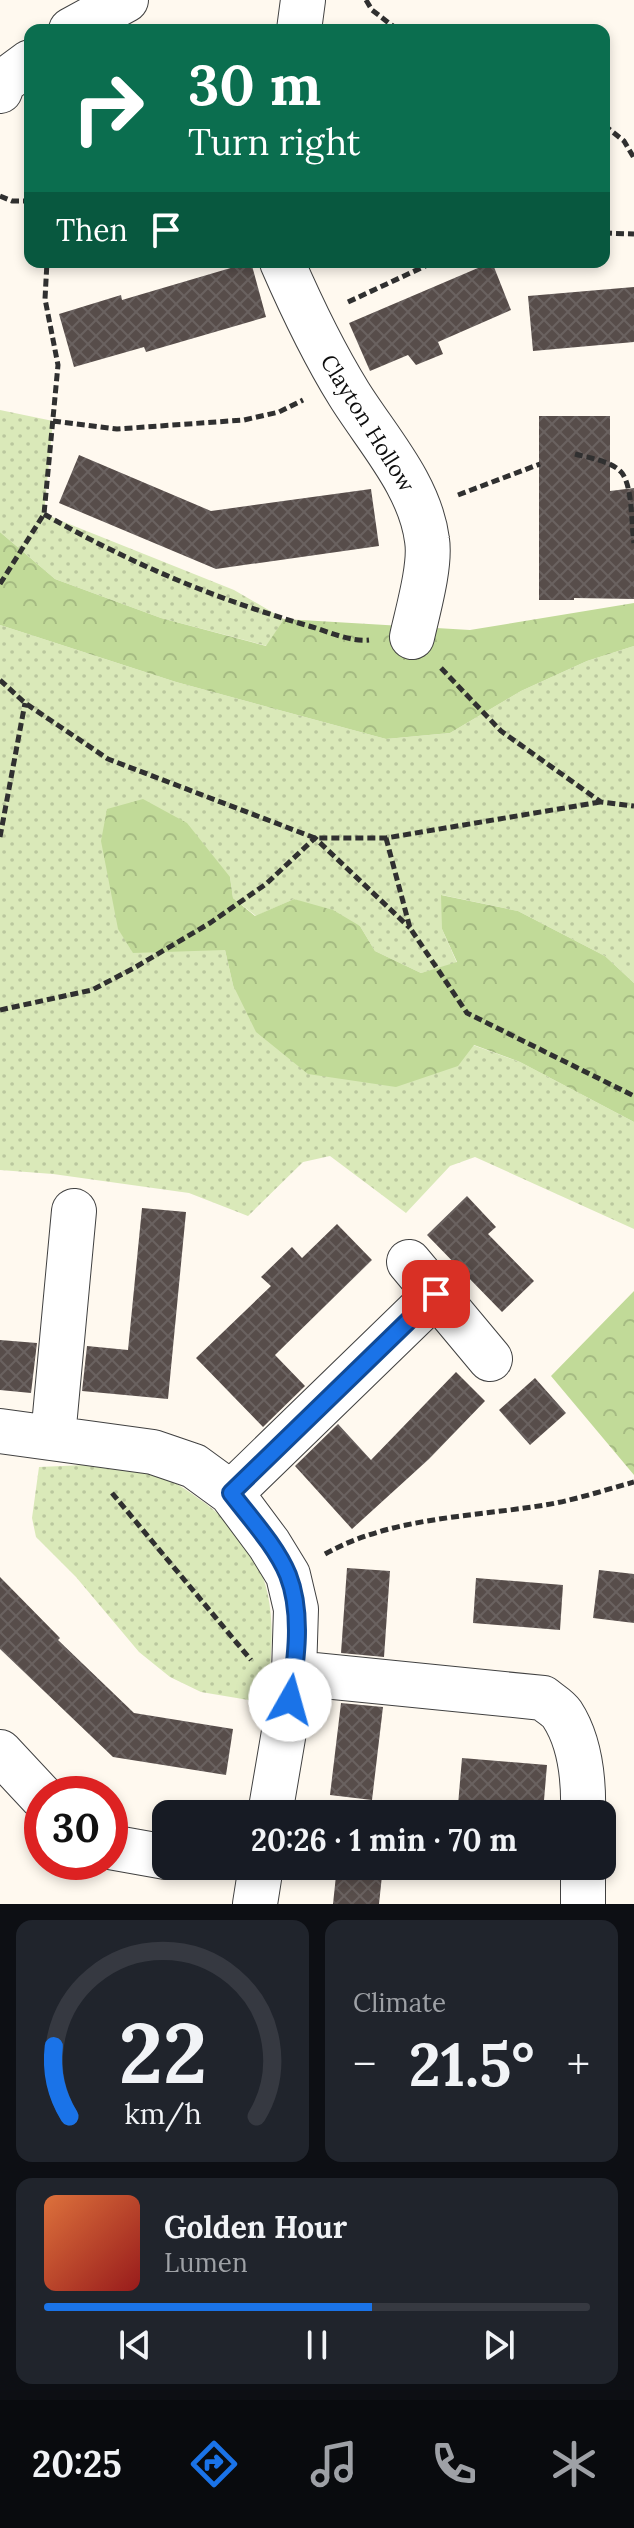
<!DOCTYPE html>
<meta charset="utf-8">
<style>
:root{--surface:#171b24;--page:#20242c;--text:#f1f3f6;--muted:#9ea1a6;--line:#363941;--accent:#1a73e8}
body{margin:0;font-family:Lora,serif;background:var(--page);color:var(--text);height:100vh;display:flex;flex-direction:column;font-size:30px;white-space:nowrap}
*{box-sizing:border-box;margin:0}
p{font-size:26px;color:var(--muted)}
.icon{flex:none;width:44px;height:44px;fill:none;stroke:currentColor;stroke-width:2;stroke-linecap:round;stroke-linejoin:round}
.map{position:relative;height:1904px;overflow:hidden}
.drawer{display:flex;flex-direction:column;gap:16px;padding:16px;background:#0d0f14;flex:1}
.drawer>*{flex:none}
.banner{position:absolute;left:24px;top:24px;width:586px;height:244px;border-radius:16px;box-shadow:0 4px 12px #0003;background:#0b6e4f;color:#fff;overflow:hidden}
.speed{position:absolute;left:24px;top:1776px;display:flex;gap:16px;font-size:40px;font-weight:700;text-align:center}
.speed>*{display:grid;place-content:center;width:104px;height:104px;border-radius:50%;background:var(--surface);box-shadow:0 4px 12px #0003;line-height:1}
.speed .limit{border:12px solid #d22;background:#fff;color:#111}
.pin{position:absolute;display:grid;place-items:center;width:68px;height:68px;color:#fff;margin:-34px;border-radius:16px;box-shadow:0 4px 12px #0006}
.me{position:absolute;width:88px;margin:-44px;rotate:7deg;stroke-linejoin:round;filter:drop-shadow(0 0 6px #0008)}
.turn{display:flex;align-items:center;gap:28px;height:168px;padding:0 32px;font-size:36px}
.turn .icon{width:104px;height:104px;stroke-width:2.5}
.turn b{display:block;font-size:56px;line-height:68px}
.then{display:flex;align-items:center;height:76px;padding:0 32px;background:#0003;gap:16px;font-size:30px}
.big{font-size:60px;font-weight:700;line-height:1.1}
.drawer .widget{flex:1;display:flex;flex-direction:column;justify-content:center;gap:12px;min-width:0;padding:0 28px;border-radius:16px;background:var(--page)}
.drawer .dial{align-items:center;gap:0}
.dial svg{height:208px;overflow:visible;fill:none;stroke:var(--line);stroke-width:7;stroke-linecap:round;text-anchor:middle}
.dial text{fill:var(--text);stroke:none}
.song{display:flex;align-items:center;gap:24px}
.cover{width:96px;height:96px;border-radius:12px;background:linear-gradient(135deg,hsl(20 70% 55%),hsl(0 70% 35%))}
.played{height:8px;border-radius:4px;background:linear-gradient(90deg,var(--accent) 60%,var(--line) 60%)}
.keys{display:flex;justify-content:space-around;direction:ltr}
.heat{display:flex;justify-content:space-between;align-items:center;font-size:44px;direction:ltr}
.drawer .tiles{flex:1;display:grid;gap:16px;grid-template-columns:1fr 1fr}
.widget:last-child{grid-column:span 2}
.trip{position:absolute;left:152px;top:1800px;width:464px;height:80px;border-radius:16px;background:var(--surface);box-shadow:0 4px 12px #0003;font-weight:700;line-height:80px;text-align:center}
.dock{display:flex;height:128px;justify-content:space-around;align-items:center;background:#090b0e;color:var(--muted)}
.dock .icon{width:56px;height:56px}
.dock .current{color:var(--accent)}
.dock b{font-size:36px;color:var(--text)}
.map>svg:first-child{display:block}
</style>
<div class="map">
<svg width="634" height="1904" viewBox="0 0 634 1904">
<defs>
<pattern id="grass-dots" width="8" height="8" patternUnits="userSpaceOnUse" patternTransform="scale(2)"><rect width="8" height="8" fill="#dae9b9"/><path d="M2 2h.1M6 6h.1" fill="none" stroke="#bac79e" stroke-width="1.8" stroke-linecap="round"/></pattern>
<pattern id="forest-crowns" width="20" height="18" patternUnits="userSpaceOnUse" patternTransform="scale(2)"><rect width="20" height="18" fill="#c1da98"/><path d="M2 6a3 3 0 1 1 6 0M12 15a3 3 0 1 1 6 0" fill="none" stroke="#a5ba82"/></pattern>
<pattern id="building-cross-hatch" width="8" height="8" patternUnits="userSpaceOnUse" patternTransform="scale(2)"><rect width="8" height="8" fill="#574d4a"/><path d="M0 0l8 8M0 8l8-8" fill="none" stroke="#6a6260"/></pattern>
</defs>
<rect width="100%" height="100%" fill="#fff9ef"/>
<!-- grass -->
<path fill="url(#grass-dots)" d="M0,410l53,11 -9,93 190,76 50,29 -17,27 -106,-28 -106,-39 -55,-47z
M0,625l176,57 210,57 64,-6 71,-42 66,-30 47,-15v337l-29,-27 -87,-45 -76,-16v34l15,34 -36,10 -46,-22 -15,-25 -66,-27 -38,17 -23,-18 -3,-21 -5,73 8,35 240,60 47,17 114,60v107l-159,-72 -25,9 -44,47 -76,-57 -27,6 -55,54 -59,-23 -136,-19 -53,-4z
M85,1465c19,1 44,-2 62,4 20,7 41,22 58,34 74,56 72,116 61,200l-65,-11 -31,-15 -31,-25 -63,-75 -40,-40 -4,-19 7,-51z"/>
<!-- forest -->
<path fill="url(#forest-crowns)" d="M0,532l55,47 106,39 105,28 18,-27 186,11 164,-27v43l-47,15 -66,30 -71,42 -64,6 -210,-57 -176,-57z
M143,799l44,24 43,54 3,21 22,18 39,-17 39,11 27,16 15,25 46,22 36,-11 -15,-33 -1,-34 77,16 87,45 29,27v139l-114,-60 -46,-17 -16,21 -62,21 -88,-13 -52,-42 -23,-47 -8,-35 -92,3 -15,-24 -17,-88 6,-32z
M634,1291v184l-83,-99z"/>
<!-- building -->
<path fill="url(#building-cross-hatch)" d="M251,262l15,55 -120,35 -2,-5 -70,20 -15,-53 62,-19 1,5z
M492,262l19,48 -73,32 5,12 -27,11 -8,-10 -38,16 -21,-48z
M634,287v55l-101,9 -5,-55z
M539,416h71v75l24,-3v111l-60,-1v2h-35z
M79,455l132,56 160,-22 8,57 -163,23 -157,-66z
M467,1196l29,31 -8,7 46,47 -32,31 -75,-77z
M142,1208l44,4 -18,187 -86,-8 5,-45 41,4z
M337,1224l35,36 -97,95 30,31 -42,41 -67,-69 75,-72 -10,-9 31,-30 10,11z
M0,1340l37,3 -6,50 -31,-3z
M456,1372l29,29 -56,58 -77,70 -57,-63 43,-42 33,36z
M535,1378l31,35 -36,32 -31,-35z
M347,1568l43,3 -6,86 -43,-4z
M599,1570l35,4v49l-41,-5z
M0,1577l60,61 -2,2 76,73 99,16 -7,46 -113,-18 -113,-108z
M476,1578l87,7 -3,45 -87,-7z
M341,1703l42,4 -11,93 -42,-5z
M462,1758l85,7 -4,47 -85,-7z
M337,1866h46l-4,38h-46z"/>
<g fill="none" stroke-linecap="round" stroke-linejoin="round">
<!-- minor casing -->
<g stroke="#414141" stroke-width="46">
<path id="minor" d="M71,30l55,-30
M299,30l4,-30
M0,91l3,-9 27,-20
M282,262c20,46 41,90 67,132 28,45 71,91 78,146 4,25 -9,70 -15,97
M409,1262l81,97
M0,1431l153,21 41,14 37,27 38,51 19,31 8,34 -2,64 -24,141
M53,1437l21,-226
M231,1493l205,-199
M294,1673l249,25c6,5 15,10 19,16 19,29 22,67 21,100
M0,1752l42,45
M110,1847l56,10
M255,1904l6,-38
M583,1904v-38"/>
</g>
<!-- path -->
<path stroke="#303030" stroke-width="5" stroke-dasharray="8 4" stroke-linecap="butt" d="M366,0l6,10 26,20
M604,125l20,16 10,17
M0,196l12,5h18
M604,233l30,1
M348,302l86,-40
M53,421l64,8 127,-9 35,-8 24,-12
M575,454c14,4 37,7 47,19 11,15 9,52 12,70
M458,495l82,-31
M44,514c85,49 171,85 265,112 18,5 41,16 60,14
M0,584l44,-70 14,-149 -13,-66 2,-37
M441,668l60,63 100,71 33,4
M0,680l25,23 83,56 207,79h71l214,-36
M0,837l25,-134
M386,838l24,90 57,85 167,83
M0,1010l92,-20 42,-22 76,-45 56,-39 49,-46 95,90
M112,1493l139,167
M325,1554c66,-37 147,-37 220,-49 30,-5 60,-15 89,-23"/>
<!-- minor -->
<use href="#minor" stroke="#fff" stroke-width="44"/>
</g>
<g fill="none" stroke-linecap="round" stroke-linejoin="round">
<!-- route casing -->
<g stroke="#114b97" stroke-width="20">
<path id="route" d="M290,1700c6,-39 13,-87 -2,-125 -12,-29 -38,-57 -57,-82l205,-199"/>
</g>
<!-- route -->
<use href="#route" stroke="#1a73e8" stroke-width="14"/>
</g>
<g text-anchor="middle" stroke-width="8" stroke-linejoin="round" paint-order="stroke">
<!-- street labels -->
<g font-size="22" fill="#0e0e0e" stroke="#fff">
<text transform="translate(368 423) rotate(58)" y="8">Clayton Hollow</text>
</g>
</g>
</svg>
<div class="speed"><div class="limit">30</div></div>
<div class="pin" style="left:436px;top:1294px;background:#d93025"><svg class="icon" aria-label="arrive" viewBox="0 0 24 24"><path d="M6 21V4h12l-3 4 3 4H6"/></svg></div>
<svg class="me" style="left:290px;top:1700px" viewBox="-20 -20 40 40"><circle r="19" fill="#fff"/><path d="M0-13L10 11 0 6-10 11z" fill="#1a73e8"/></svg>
<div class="trip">20:26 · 1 min · 70 m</div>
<div class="banner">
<div class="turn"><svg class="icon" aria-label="right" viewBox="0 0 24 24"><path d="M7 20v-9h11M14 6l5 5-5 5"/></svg><div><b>30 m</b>Turn right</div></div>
<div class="then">Then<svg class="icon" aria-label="arrive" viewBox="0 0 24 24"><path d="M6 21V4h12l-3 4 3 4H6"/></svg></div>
</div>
</div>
<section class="drawer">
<div class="tiles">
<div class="widget dial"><svg viewBox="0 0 100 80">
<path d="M14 69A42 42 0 1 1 86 69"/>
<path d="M14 69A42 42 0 0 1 8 42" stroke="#1a73e8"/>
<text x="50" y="56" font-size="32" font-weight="700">22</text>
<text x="50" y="72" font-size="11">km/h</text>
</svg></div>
<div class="widget"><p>Climate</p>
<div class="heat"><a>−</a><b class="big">21.5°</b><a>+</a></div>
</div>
<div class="widget">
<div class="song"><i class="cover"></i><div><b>Golden Hour</b><p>Lumen</p></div></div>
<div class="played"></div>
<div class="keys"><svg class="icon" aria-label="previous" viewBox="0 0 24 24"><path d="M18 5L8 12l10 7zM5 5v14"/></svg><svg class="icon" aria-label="pause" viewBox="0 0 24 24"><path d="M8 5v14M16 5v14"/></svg><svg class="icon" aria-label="next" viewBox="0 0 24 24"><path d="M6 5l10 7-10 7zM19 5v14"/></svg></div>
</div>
</div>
</section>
<nav class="dock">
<b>20:25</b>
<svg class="icon current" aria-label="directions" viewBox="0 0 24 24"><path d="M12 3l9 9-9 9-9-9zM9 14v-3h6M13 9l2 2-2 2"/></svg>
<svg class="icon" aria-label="music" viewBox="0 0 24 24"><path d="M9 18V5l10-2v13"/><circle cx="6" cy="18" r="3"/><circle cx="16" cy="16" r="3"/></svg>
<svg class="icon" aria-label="phone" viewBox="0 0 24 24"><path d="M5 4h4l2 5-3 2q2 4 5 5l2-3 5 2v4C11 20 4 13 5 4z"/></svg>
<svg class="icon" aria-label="climate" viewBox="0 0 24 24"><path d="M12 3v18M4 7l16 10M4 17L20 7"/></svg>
</nav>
